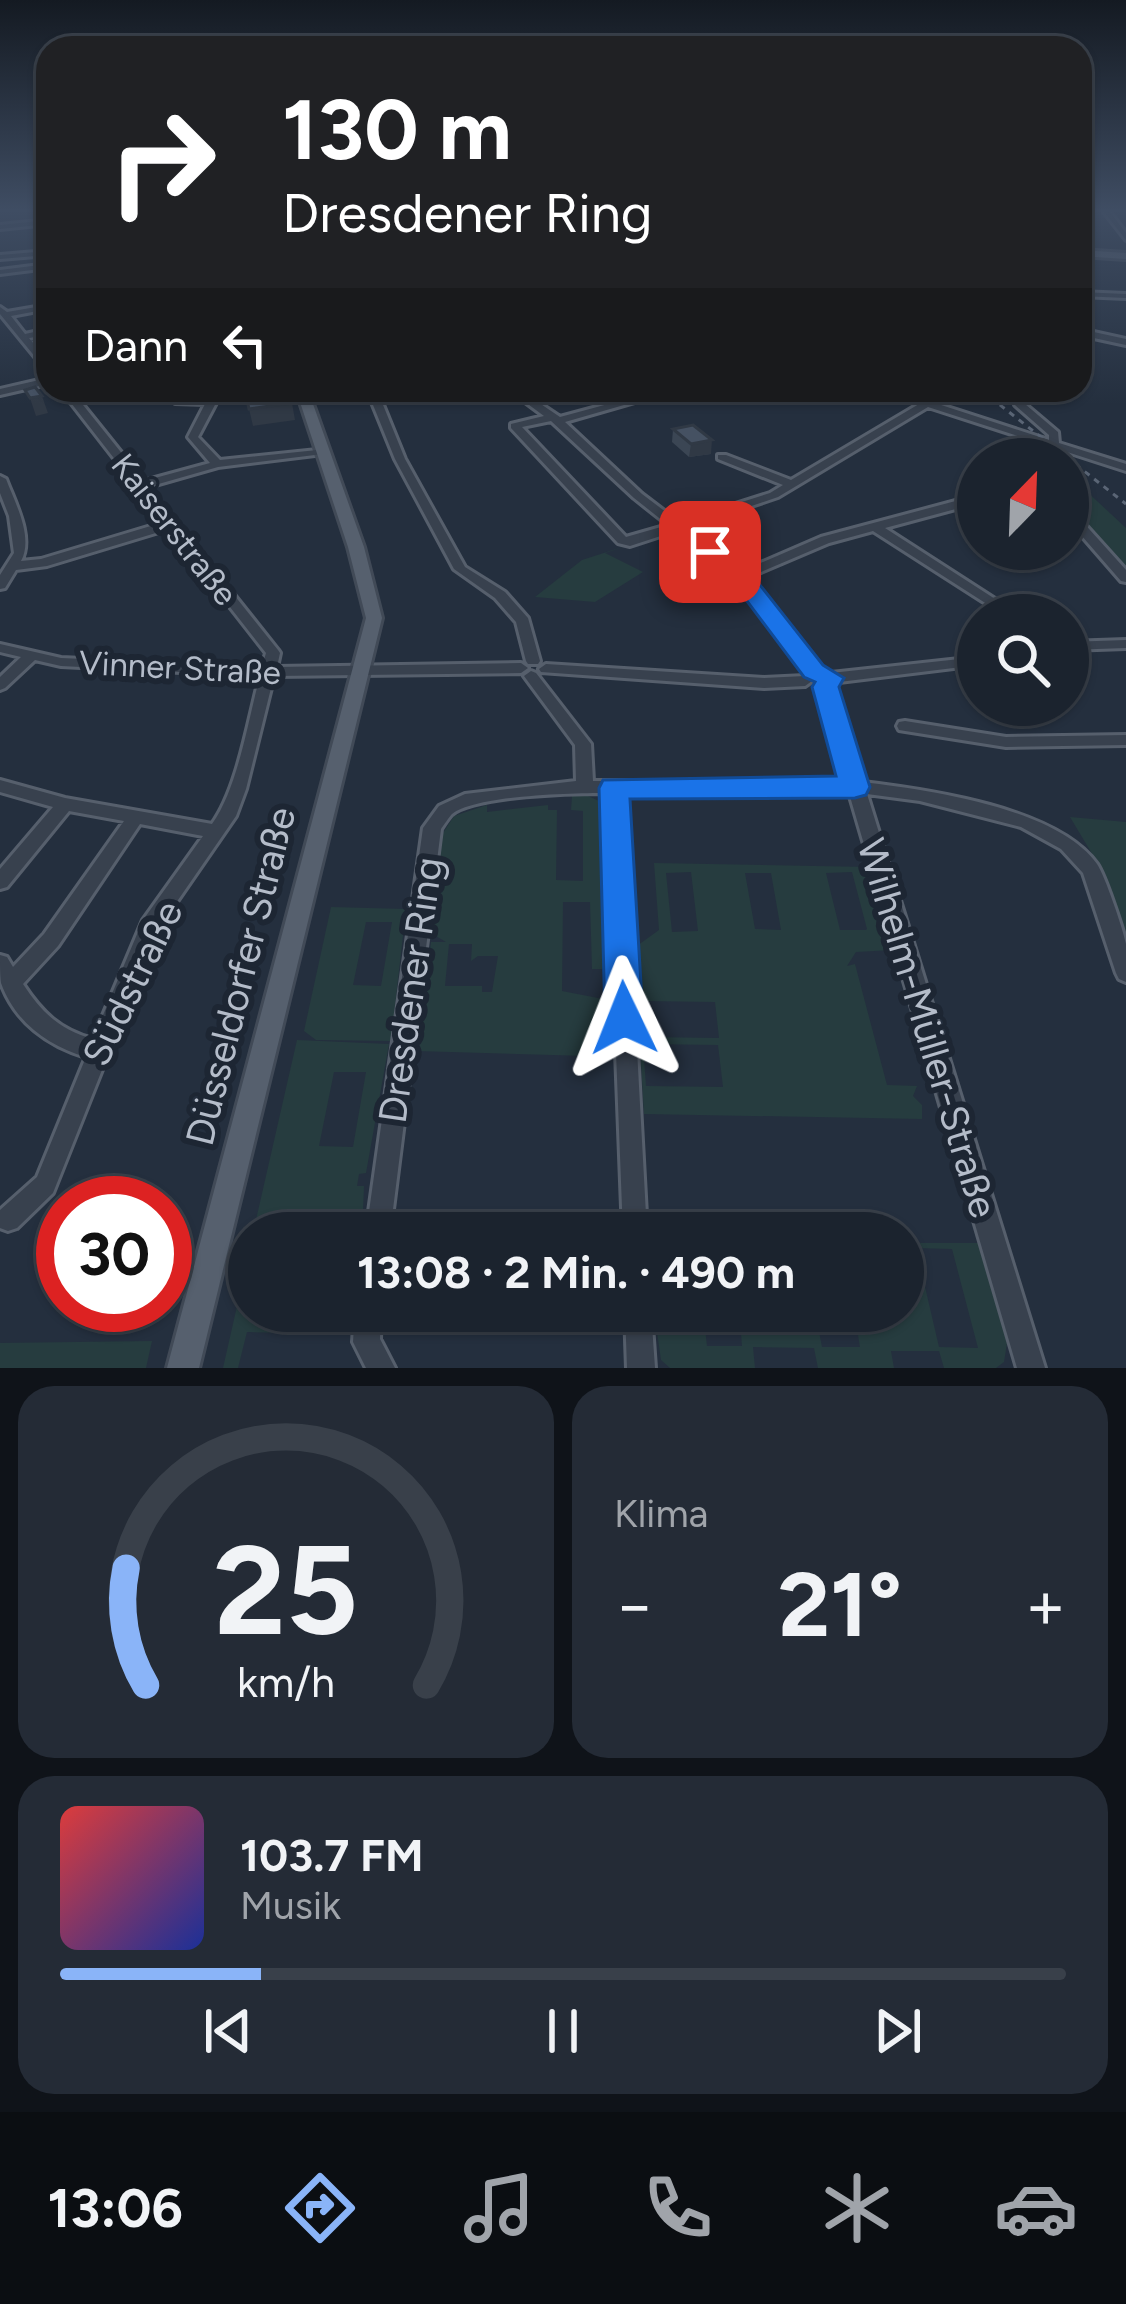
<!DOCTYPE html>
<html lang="de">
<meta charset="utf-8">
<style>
:root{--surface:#1b232e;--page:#242b36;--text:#f1f3f6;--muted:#a0a4aa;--line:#39404a;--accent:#8ab4f8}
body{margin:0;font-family:Figtree,sans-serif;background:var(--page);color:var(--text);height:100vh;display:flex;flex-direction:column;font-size:45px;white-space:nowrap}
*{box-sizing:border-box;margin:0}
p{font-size:39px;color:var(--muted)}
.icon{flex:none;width:66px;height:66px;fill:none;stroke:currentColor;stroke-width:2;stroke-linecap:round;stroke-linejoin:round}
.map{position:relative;height:1368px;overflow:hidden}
.details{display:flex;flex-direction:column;gap:18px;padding:18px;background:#0f1319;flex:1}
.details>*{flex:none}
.top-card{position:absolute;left:36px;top:36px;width:1056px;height:366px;border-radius:36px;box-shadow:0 3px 9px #0004,0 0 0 3px var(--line);background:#202124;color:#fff;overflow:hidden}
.needle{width:78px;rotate:23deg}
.tools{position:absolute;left:957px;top:438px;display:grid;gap:24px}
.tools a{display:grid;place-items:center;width:132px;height:132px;border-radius:50%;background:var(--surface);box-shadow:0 3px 9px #0004,0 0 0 3px var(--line);font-size:60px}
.speed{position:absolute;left:36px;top:1176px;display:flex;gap:24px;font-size:60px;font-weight:700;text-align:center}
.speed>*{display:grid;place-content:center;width:156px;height:156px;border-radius:50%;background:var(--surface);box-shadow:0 3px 9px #0004,0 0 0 3px var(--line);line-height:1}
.speed .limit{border:18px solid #d22;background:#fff;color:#111}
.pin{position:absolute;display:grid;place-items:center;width:102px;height:102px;color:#fff;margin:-51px;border-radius:24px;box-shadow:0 6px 18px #0006}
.me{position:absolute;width:132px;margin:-66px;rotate:358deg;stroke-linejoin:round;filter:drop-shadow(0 0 9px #0008)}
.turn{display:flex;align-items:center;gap:42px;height:252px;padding:0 48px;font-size:54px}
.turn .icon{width:156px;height:156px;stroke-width:2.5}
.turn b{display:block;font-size:84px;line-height:102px}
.then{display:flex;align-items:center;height:114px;padding:0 48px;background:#0003;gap:24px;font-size:45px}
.big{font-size:90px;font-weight:700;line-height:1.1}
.details .widget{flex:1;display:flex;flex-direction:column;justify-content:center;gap:18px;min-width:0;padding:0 42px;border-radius:36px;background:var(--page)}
.details .dial{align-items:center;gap:0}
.dial svg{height:312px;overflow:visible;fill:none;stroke:var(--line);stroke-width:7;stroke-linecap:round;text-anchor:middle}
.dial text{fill:var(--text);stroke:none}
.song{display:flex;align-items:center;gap:36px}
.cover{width:144px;height:144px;border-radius:18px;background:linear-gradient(135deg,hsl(0 70% 55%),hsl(230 70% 35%))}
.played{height:12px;border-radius:6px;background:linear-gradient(90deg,var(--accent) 20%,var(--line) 20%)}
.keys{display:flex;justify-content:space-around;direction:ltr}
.heat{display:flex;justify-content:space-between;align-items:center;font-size:66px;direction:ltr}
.details .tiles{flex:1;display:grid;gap:18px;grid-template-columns:1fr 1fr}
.widget:last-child{grid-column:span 2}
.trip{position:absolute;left:228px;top:1212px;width:696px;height:120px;border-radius:60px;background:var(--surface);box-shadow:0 3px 9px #0004,0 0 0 3px var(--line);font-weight:700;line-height:120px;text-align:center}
.menu{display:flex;height:192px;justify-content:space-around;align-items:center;background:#0b0e12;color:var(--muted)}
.menu .icon{width:84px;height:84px}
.menu .on{color:var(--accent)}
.menu b{font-size:54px;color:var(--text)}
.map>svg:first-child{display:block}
</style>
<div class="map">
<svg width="1126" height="1368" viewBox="0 0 1126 1368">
<rect width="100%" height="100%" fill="#242f3e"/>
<!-- green -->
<path fill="#263c3f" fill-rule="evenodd" d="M1068,474l58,54v45l-58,-63z
M644,540l-39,13 38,19 -48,30 -60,-5 47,-37z
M586,795l15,7 2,20 2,147h-13l-2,-67h-27l-1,89 41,8 5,14 -8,9 5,24 -18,10 -171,-5 15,-109h15l-17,-10 14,-99 11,-17 33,-11v7l61,-7v5h9l-1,70 27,1v-70l-12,-1 1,-14zM449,944h23l-1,17 7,-5h20l-6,36h-10v-6h-37z
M1070,817l56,5v125l-32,-90z
M654,863l215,4 24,83 -37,2 -9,14 8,-2 32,121 30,1 -4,10 9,9v14l-278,-5 -10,-166 25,-18zM691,872l7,59 -26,1 -6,-59zM852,872l15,57 -1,1h-26l-14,-57zM745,873h26l10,57 -26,-1zM642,1001l73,1 4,36 -75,-1zM643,1044l75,1 5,42 -77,-1z
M331,907l75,2 -15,132 -75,-1 -12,-9zM366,922h26l-11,64 -28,-1z
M297,1040l92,4 -23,129 -7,1 -2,12h7l-2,47h-23l3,-24h-34l-6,24h-49zM334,1072h32l-13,75 -34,-1z
M903,1243h75l29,100 -3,19 -8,6h-52l-5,-17h-48l3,17h-76l-4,-20 -61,-1 2,21h-85l-9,-8 -7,-49h49l4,35h35l-3,-35h76l7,36h38l-6,-36h49zM916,1248l36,1 26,99 -39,-1z
M249,1253v58h102l-3,23 -101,-2 -9,36h-15z
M152,1341l-6,27h-146v-25z"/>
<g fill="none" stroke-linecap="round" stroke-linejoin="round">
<!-- minor casing -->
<g stroke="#565f6c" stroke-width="6">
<path id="minor" d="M1104,212h6l16,21v7z
M48,220v4l-48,5v-4z
M48,251v4l-48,4v-4z
M48,264v4l-48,6v-4z
M1080,292l46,2v4l-46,-2z
M48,305v4l-37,7 14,18 23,-5v6l-19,3 19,23v9l-3,-1 -45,-55v-7l7,5z
M1080,329l46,10v6l-46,-10z
M48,378v6l-48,11v-6z
M61,390h10l73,91 66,-18 -22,-26 17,-33 -30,-1 -1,-2 6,-11h10l-4,8h26l5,3 -19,36 22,23 107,-11 1,2 -5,3 -105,13 -70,20 130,163 2,3 -3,14 244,-4 7,5 -7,5 -247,3 -28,113 -10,27 -78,113 -105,264 -36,35 -9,3 -8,-3v-18l37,-33 49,-120c-38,-11 -71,-35 -85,-74 -1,-8 -1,-19 -1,-28l7,2 6,10 31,-33 80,-113 -55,-10 -62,76 -7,2v-20l53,-62 -53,-15v-12l65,18 147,26c26,-36 36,-104 48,-148l-199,-10 -26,-6 -30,28 -5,2v-13l21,-20 -21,-5v-8l61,14 201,9 4,-14 -97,-124 -122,37 -31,4 -11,18 -5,1v-14l14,-22 -5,-37 -9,-23v-17l6,3c9,24 28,58 15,82l20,-2 123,-37 -26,-33 -3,-1 -1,-4zM140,824l63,12 -60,84 -50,119c-33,-9 -51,-26 -70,-55l35,-38z
M372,390h10l-3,5 26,64 60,108 40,25 23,26 12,43 -2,3h-10l-2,-3 -10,-39 -21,-24 -41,-29 -59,-110 -26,-64z
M509,390h11l40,27 100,-27h16l-111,32 77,72 37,28 91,-29 13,-8 -65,-26v-4h8l65,25 128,-76 -39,-14h15l154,50v-5l-34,-30 9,-15h10l-9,14 33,28 1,11 67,21v7l-198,-64 -150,90 -92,31 56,43 79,-34 157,-42v8l-93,25 135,87h-16l-131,-84 -44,12 -80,34 72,94 -7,5 -5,-2 -73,-95 -60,-48 -46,15 -12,-3 -107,-115v-4l33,-8zM551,421l83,77 34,27 -42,12 -104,-110z
M714,390h15l19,6 9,-6h12l-20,12z
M1068,509l4,1 54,60v12l-5,-1 -53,-61z
M1126,640v8l-58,2v-8z
M978,657v8l-147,18 -7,-5 7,-5z
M546,664l218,14 41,-2 7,5 -7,5 -41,2 -223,-16 -2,-3z
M531,671l5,2 55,71 2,37h253l-28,-94 8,-5 5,2 32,98c66,8 194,26 234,82 8,12 26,65 29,80 0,12 0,26 0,38l-7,-3 -3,-6 -33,-100 -22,-24 -40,-22 -101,-26 -53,-7 178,574h-28l-168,-575h-226l24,440h-24l-17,-440c-33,0 -129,2 -154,21 -2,2 -9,12 -11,15l-51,404h-24l57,-405 16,-22 26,-12 111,-13 -1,-36 -51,-69z
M905,721l101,16 120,-2v10l-120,2 -107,-17 -2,-4 2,-4z
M355,1311h26l-1,28 15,29h-29l-13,-26z
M625,1311h26l4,57h-28z"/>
</g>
<!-- major casing -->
<g stroke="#414a57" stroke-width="6">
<path id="major" d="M1080,250l46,3v6l-46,-3z
M296,390h12l56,157 18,71 -183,750h-32l199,-750 -18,-71z"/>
</g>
<!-- minor -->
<use href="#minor" fill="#38414e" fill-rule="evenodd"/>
<!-- major -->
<use href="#major" fill="#56606e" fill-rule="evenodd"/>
<!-- rail -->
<path stroke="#5a6575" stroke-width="3" stroke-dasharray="6 6" stroke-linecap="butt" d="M981,390l145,114"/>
</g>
<!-- wall -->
<path fill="#3b4654" d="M673,429l38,25 -22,3 -17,-15z"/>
<!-- shaded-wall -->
<path fill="#303945" d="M42,396l6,17 -12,3 -6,-18z
M292,403l3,17 -42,6 -4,-17z
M712,440l-1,14 -22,3 2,-13z"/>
<!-- building -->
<path fill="#455162" stroke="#303945" stroke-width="3" d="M35,387l7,9 -12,2 -5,-8z
M266,390h22l4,13 -43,6 -4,-17z
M693,425l19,15 -21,4 -18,-15z"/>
<!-- sky -->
<linearGradient id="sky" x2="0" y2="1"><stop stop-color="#141a22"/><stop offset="0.52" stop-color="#3f4d63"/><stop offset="1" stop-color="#3f4d63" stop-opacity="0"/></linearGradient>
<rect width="1126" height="404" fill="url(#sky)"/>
<!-- route -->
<path fill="#1a73e8" stroke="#114b97" stroke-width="3" d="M710,545l39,26 74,94 21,13 -5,9 31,100 -4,8 -11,3 -225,1 13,219 -5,11 -14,5 -13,-5 -6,-11 -6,-230 4,-8 233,-4 -24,-89 3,-5 -11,-5 -72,-96 -31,-24 -3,-5z"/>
<g text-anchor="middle" stroke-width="12" stroke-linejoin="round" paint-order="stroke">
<!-- street labels -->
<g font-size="33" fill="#b4bcc9" stroke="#1d2633">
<text transform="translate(175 529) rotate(52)" y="12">Kaiserstraße</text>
<text transform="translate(180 667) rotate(3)" y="12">Vinner Straße</text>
</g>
<!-- near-street labels -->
<g font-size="39" fill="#b4bcc9" stroke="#1d2633">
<text transform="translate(240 976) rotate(-76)" y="14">Düsseldorfer Straße</text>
<text transform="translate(132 983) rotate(-64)" y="14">Südstraße</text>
<text transform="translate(410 990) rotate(-82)" y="14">Dresdener Ring</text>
<text transform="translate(928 1028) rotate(73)" y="14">Wilhelm-Müller-Straße</text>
</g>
</g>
</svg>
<div class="tools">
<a><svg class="needle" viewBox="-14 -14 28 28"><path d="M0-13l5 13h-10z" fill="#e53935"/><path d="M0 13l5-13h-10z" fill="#a0a4aa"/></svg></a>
<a><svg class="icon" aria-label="search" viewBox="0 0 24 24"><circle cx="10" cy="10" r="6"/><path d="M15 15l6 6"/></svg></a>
</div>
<div class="speed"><div class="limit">30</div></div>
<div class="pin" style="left:710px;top:552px;background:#d93025"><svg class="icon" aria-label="arrive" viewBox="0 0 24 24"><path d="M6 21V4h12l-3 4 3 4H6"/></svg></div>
<svg class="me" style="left:624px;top:1018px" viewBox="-20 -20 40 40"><path d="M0-17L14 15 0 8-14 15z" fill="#1a73e8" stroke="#fff" stroke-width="4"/></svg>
<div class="trip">13:08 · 2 Min. · 490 m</div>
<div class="top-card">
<div class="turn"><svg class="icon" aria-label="right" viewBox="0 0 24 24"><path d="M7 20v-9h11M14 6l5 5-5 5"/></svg><div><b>130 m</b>Dresdener Ring</div></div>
<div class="then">Dann<svg class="icon" aria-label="left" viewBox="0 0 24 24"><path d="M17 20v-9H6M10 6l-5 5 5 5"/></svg></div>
</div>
</div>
<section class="details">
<div class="tiles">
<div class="widget dial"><svg viewBox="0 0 100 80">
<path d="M14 69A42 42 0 1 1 86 69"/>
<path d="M14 69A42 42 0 0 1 9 39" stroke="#8ab4f8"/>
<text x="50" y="56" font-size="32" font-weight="700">25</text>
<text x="50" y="72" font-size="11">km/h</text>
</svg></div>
<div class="widget"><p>Klima</p>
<div class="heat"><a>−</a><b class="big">21°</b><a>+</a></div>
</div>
<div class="widget">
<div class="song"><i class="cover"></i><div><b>103.7 FM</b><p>Musik</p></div></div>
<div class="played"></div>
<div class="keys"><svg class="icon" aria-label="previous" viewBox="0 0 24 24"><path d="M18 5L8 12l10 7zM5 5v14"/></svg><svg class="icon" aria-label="pause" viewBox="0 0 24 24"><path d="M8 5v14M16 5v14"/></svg><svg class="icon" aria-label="next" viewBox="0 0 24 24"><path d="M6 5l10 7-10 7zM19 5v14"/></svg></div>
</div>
</div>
</section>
<nav class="menu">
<b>13:06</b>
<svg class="icon on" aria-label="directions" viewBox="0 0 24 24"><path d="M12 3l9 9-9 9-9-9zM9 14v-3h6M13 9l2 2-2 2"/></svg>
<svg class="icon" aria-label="music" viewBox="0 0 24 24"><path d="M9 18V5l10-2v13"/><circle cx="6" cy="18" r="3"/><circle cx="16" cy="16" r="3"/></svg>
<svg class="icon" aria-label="phone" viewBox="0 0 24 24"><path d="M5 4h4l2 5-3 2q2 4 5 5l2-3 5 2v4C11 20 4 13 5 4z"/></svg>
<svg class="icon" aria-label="climate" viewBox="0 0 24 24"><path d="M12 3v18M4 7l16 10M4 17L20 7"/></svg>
<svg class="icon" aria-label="car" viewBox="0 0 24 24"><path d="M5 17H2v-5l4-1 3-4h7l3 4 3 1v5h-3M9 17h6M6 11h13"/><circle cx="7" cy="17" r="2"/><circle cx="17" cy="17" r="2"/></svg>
</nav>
